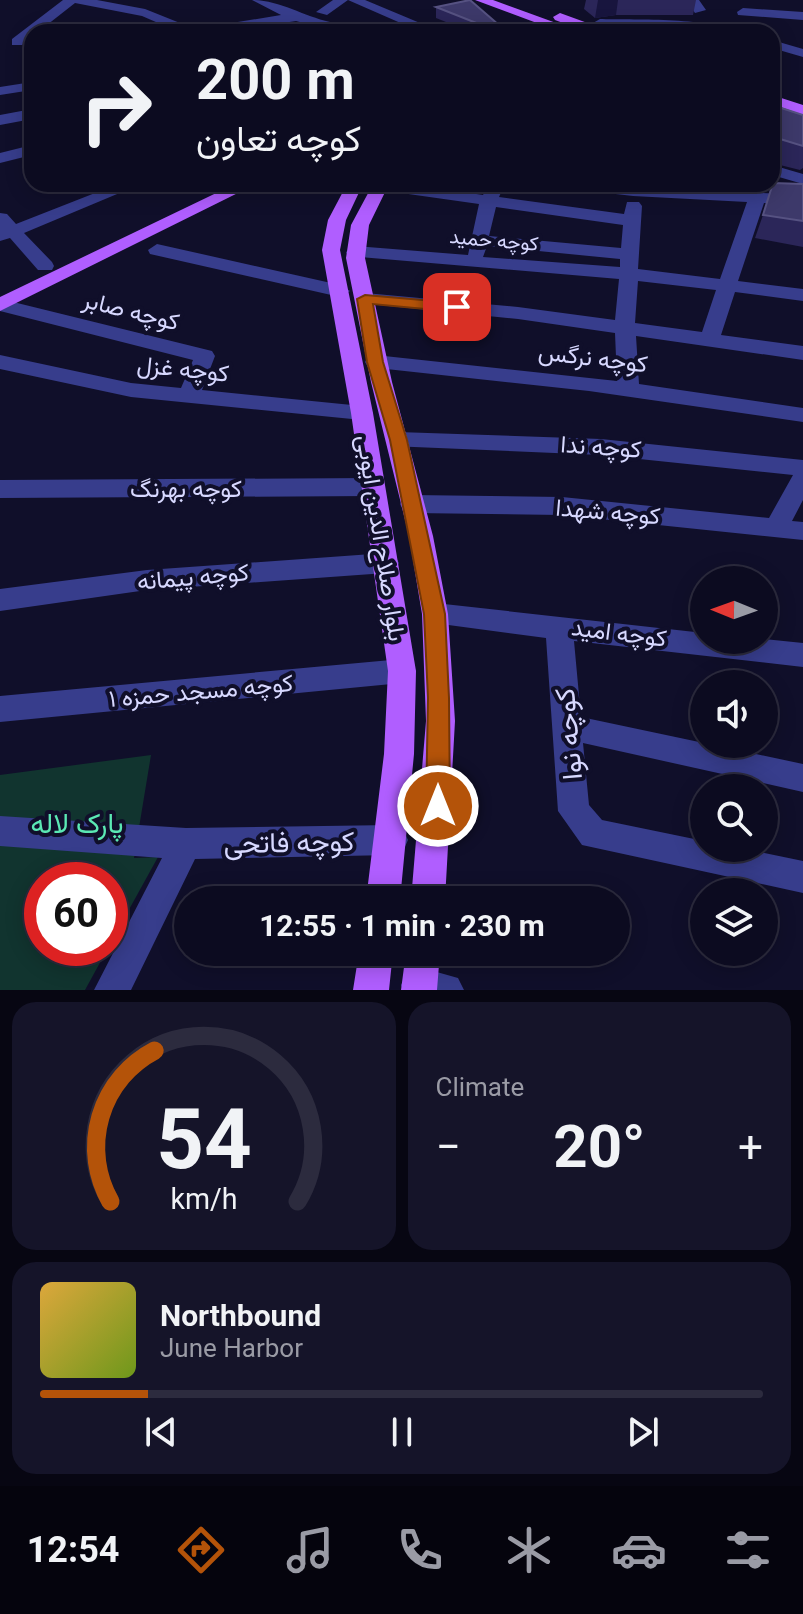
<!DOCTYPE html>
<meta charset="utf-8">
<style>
:root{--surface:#0c0b20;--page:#151429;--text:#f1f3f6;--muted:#9a9ba5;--line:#2c2b3e;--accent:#b45309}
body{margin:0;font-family:Roboto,Vazirmatn,sans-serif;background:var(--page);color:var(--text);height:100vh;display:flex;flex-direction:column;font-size:30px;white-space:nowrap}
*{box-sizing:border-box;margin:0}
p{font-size:26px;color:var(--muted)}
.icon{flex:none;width:44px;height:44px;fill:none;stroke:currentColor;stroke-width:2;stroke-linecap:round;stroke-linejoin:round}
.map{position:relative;height:990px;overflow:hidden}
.details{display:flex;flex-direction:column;gap:12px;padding:12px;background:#070612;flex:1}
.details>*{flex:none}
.guide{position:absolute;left:24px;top:24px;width:756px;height:168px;border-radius:24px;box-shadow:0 4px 20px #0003,0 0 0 2px var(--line);background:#0c0b20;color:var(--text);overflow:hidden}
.needle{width:52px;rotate:271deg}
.buttons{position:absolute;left:690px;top:566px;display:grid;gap:16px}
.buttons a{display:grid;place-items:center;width:88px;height:88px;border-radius:50%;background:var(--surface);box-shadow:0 4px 20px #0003,0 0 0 2px var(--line);font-size:40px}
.speed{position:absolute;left:24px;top:862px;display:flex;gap:16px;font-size:40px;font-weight:700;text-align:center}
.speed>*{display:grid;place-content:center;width:104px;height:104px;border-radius:50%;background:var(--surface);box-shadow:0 4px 20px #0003,0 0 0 2px var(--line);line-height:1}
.speed .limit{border:12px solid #d22;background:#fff;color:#111}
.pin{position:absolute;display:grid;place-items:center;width:68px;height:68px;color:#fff;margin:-34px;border-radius:16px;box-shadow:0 4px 12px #0006}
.me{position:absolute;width:88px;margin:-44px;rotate:0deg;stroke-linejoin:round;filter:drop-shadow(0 0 6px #0008)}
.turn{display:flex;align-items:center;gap:28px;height:168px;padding:0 40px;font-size:36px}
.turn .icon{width:104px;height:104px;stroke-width:2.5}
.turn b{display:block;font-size:56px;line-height:68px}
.big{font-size:60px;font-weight:700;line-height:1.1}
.details .widget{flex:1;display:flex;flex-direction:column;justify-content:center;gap:12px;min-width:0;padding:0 28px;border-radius:24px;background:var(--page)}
.details .dial{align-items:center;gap:0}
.dial svg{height:208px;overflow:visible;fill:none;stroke:var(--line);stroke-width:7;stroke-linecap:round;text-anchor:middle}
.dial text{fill:var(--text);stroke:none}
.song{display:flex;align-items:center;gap:24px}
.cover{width:96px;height:96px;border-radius:12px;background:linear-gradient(135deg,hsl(40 70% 55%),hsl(80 70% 35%))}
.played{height:8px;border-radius:4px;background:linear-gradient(90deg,var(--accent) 15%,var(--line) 15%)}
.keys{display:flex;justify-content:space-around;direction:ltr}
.heat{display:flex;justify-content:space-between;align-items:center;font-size:44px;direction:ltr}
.details .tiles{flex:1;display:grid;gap:12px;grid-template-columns:1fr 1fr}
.widget:last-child{grid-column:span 2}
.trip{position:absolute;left:174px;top:886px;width:456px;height:80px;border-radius:40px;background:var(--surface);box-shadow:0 4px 20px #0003,0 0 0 2px var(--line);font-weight:700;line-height:80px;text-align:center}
.menu{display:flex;height:128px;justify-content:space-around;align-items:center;background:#05040d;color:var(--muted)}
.menu .icon{width:56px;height:56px}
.menu .active{color:var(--accent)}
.menu b{font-size:36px;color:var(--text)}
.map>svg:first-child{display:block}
</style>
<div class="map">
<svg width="803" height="990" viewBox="0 0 803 990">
<rect width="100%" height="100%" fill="#100f2a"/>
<!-- green -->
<path fill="#11342f" d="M151,755l-17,103 24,-1 -48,87v-64h-68v68h66l-23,42h-85v-215z"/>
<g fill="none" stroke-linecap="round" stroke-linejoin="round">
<!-- minor -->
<path fill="#373d8c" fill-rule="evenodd" d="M63,0h34l48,9 50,20 86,-14 -29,-15c27,0 51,16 78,22 26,6 55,4 82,6l-64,-28 -21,15 -11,-3 17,-12h32l67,28 -5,4 -94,-1 -37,-10 -71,11h-46l-37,-16 -67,-13 -37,29h-6v5l-10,8h-10v-6z
M686,0h13l7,10 -11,3z
M743,8l60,4v8l-65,-5 -1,-3z
M600,19c28,1 111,-2 132,13l-137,-6 -2,-3z
M772,40l31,9v8l-31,-9z
M32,82v8l-32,5v-8z
M32,109v10l-32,6v-10z
M32,145v10l-32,8v-10z
M772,165l31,9v10l-31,-9z
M118,184h23l-117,49 28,29 2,4 -2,4h-14l-28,-32 -10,3v-28l7,1 9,10z
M210,184h17v1l-8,5z
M372,184h37l74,11 6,-11h16l-6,13 125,17 3,-12h12l3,4 -4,63 82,10 27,-77 -114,-6 -61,-7 -8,-5 239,11v10l-39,-2 -26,78 65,8v12l-68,-9 -14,43 82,11v14l-167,-24 3,48 164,24v14l-214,-31 -221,-24 -3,-5 3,-5 7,-2 242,26 -2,-48 -97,-14 -160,-16 -3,-4 3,-4 7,-2 153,14 97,13 4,-41 -271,-23 -2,-4 9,-6 113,9 11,-51 -99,-14 -6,-1zM496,207l127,18 -2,23 -132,-12zM487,246l133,13v8l-137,-10zM638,281l78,9 -14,42 -67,-9z
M157,244l183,41 10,6 -10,6 -190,-43 -2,-4z
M1,299l211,52 3,5 -13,34 160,16 8,2 3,5 -3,5 -8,2 -231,-23 -131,-28v-14l131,28 50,5 12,-28 -193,-49z
M398,432l203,7 202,21v40l-11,21 11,1v18l-241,-25 -150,-2 -9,-3 -3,-6 3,-6 9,-3 150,2 207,21 24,-43 -192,-20 -211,-9 -3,-6 3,-6z
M372,478l8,3 4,6 -4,6 -8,3 -372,2v-18z
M386,553l9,3 4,7 -4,7 -9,3 -239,17 -147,21v-22l147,-19z
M435,603l269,30v7l60,-1 39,4v24l-229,-26 7,76 222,47v28l-220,-49 6,62 13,15 102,21v7h36l63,13v32l-221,-48 -24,-34 -12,-173 -120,-16 -4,-8 4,-8z
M402,659l10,4 4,8 -4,8 -10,4 -402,39v-26z
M0,816l186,12 206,-3 11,4 5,11 -5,11 -11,4 -197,4 -64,131h-37l68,-132 -162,-12z
M419,967l39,11 6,12h-61l-2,-5 6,-12z"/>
<!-- major -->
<path fill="#b05eff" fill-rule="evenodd" d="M475,0h18l88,32h-20z
M560,13l44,16 2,3h-19l-32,-12 -2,-3z
M772,95l31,10v10l-31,-11z
M235,184h21l-256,127v-14z
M347,184h16l-17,36 -6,30 33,163 43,258 -2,83 -14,146h-34l18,-146 4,-83 -37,-258 -29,-163 6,-30z
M373,184h16l-20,41 -4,33 27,124 41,154 15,78 7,107 -10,179h-34l15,-179 -4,-107 -13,-78 -38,-154 -25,-124 5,-33z
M359,952h34l-4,38h-36z
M406,952h34l-3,38h-36z"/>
</g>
<!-- wall -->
<path fill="#2b2659" d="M586,0h110l-3,15h-77l-21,3 -11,-9z
M436,7l71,25h-36l-35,-14z
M772,105l31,10v53l-3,2 -28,-7z
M803,184v63l-48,-9 8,-23z"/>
<!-- shaded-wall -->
<path fill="#18153e" d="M598,0h20l-2,15 -21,3z
M780,139l-7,23 -1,1v-7l4,-13z"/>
<!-- building -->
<path fill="#3d396a" stroke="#565282" stroke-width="2" d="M470,0l37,32h-8l-63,-25z
M772,105l31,10v31l-23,-7 -4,4h-4z
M773,183l30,1v37l-40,-6z"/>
<!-- route -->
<path fill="#b45309" stroke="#753606" stroke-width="2" d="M365,295l92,8 7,4 -7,5 -84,-8 10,58 24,78 38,174 4,84 1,108 -4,8 -8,3 -9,-3 -3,-8 2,-108 -4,-84 -34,-174 -23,-78 -10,-63z"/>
<g text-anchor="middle" stroke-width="8" stroke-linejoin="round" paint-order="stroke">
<!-- far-street labels -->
<g font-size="20" fill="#d7d8ff" stroke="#100f2a">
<text transform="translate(494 240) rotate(5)" y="7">کوچه حمید</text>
</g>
<!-- street labels -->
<g font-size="24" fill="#d7d8ff" stroke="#100f2a">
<text transform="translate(131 311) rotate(14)" y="8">کوچه صابر</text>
<text transform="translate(593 358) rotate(7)" y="8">کوچه نرگس</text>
<text transform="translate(183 369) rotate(6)" y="8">کوچه غزل</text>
<text transform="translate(601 447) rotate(4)" y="8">کوچه ندا</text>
<text x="186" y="497">کوچه بهرنگ</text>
<text transform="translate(608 512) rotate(5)" y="8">کوچه شهدا</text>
<text transform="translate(381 538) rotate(81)" y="8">بلوار صلاح الدین ایوبی</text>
<text transform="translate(193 577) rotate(-5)" y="8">کوچه پیمانه</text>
<text transform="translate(619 633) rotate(7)" y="8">کوچه امید</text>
<text transform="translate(201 691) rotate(-5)" y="8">کوچه مسجد حمزه ۱</text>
</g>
<!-- near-street labels -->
<g font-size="28" fill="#d7d8ff" stroke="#100f2a">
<text transform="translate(568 734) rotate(-95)" y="10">کوچه نوا</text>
<text transform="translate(289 842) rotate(-1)" y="10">کوچه فاتحی</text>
</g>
<!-- near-park labels -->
<g font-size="28" fill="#5be8b4" stroke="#100f2a">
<text x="77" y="833">پارک لاله</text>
</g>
</g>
</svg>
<div class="buttons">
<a><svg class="needle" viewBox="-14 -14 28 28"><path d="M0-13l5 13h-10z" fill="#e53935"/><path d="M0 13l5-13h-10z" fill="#9a9ba5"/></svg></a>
<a><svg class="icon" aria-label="sound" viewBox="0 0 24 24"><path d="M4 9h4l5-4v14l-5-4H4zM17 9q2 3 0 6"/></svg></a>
<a><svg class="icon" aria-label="search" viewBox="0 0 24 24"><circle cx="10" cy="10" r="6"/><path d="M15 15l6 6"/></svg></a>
<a><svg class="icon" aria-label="layers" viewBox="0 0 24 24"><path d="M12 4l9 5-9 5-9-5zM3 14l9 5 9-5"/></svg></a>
</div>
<div class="speed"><div class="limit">60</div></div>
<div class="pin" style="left:457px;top:307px;background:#d93025"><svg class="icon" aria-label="arrive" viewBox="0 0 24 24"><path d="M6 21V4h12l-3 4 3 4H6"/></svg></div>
<svg class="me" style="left:438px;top:806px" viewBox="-20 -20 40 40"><circle r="17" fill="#b45309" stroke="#fff" stroke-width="3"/><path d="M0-11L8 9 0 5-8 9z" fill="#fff"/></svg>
<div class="trip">12:55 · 1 min · 230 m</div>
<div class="guide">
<div class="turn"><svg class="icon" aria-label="right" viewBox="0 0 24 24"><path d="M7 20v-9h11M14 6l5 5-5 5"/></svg><div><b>200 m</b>کوچه تعاون</div></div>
</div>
</div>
<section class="details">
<div class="tiles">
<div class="widget dial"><svg viewBox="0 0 100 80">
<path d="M14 69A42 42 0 1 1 86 69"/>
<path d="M14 69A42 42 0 0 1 31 11" stroke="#b45309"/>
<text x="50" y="56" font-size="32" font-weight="700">54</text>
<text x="50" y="72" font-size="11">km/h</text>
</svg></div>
<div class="widget"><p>Climate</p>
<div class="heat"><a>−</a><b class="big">20°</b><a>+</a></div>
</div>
<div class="widget">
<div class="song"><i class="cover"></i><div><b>Northbound</b><p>June Harbor</p></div></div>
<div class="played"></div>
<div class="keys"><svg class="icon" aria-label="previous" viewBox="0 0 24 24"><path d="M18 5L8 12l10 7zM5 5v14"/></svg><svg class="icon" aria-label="pause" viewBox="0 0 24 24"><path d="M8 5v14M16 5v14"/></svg><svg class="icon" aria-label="next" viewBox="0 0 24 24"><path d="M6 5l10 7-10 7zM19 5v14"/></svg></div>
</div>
</div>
</section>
<nav class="menu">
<b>12:54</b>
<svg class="icon active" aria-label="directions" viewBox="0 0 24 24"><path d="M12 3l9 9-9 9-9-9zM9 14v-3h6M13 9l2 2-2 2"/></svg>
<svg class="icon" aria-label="music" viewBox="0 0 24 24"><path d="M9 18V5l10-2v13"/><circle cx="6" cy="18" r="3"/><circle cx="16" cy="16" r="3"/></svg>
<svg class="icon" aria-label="phone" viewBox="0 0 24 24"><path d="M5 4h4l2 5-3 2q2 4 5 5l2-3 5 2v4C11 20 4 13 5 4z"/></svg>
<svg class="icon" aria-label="climate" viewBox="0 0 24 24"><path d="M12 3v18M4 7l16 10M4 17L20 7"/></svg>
<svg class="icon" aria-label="car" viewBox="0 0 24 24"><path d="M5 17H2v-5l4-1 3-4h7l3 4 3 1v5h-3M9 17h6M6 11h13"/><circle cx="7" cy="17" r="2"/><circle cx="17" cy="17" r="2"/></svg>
<svg class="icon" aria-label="filters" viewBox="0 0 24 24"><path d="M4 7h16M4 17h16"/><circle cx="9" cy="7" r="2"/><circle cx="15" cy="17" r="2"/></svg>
</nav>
